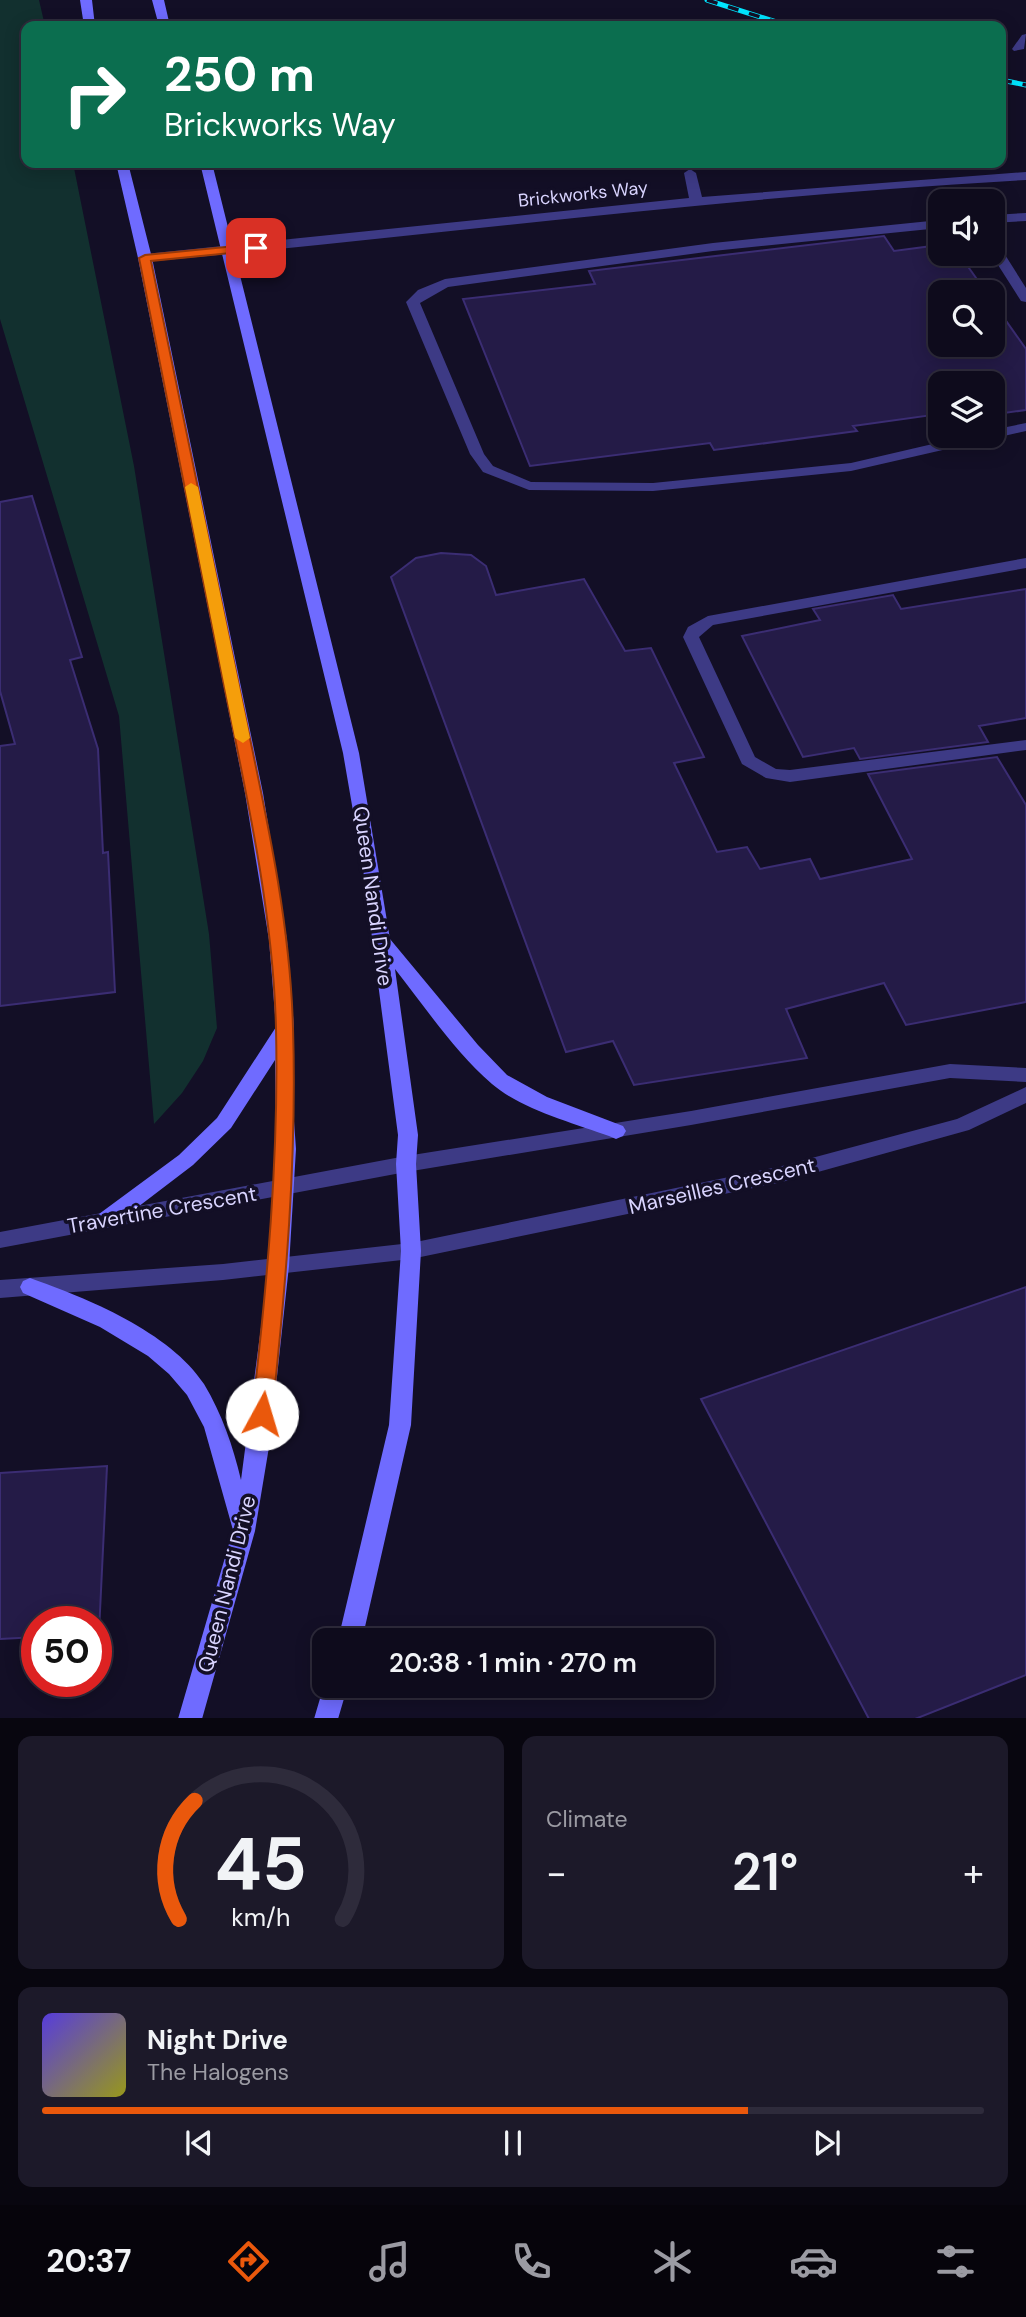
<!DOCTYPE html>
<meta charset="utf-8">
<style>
:root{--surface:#0e0b1c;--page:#1c1929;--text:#f1f3f6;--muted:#9b9ba3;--line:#2e2b3b;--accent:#ea580c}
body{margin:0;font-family:"DM Sans",sans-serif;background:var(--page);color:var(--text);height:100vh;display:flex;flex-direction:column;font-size:26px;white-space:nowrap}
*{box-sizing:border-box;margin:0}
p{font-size:23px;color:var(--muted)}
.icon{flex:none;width:38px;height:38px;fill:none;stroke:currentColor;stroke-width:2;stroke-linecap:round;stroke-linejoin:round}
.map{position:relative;height:1718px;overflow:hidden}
.drawer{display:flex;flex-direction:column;gap:18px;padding:18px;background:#08060f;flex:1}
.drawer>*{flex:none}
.hud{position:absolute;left:21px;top:21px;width:985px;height:147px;border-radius:14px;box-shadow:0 4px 18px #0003,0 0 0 2px var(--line);background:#0b6e4f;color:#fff;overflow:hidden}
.controls{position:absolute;left:928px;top:189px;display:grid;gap:14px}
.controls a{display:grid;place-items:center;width:77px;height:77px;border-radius:14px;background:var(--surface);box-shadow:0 4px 18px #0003,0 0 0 2px var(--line);font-size:35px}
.speed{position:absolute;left:21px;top:1606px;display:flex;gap:14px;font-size:35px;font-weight:700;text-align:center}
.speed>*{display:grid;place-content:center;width:91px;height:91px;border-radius:50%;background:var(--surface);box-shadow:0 4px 18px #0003,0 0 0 2px var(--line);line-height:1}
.speed .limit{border:10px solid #d22;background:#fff;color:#111}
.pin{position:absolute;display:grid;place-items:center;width:60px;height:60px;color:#fff;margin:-30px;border-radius:14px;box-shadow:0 4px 10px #0006}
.me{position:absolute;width:77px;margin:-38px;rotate:6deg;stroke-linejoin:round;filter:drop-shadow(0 0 5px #0008)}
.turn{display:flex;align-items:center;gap:24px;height:147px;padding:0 28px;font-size:32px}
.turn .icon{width:91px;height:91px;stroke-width:2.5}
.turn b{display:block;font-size:49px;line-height:60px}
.big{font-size:52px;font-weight:600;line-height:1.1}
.drawer .widget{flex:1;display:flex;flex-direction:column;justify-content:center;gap:10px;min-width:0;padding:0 24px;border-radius:14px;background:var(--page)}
.drawer .dial{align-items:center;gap:0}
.dial svg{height:182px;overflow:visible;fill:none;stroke:var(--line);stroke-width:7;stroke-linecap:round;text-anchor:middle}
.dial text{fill:var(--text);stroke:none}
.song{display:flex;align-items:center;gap:21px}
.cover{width:84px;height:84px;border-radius:10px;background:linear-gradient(135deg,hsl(250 70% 55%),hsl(60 70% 35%))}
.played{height:7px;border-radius:4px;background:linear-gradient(90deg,var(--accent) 75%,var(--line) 75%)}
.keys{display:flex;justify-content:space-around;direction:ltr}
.heat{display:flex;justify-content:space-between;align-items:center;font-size:38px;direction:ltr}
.drawer .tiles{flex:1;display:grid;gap:18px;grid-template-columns:1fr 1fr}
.widget:last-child{grid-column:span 2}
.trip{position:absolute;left:312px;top:1628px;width:402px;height:70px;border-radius:14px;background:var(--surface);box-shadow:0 4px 18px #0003,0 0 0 2px var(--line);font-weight:600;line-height:70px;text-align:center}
.menu{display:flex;height:112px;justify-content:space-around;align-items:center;background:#06040b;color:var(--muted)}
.menu .icon{width:49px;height:49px}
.menu .current{color:var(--accent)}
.menu b{font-size:32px;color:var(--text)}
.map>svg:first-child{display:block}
</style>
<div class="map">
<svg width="1026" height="1719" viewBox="0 0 1026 1719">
<rect width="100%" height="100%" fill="#130f26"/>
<!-- green -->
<path fill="#12302f" d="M0,0h39l6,26h-19v137h47l61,303 75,468 8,94 -14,33 -21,32 -28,31 -35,-408 -119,-397z"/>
<!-- building -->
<path fill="#241b47" stroke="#3b2d73" stroke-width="2" d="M884,236l10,15 46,-6v9h19l27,38h-46v53h52v-44l34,48v61l-29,4 -5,-6v-25h-52v31l-87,12 4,5 -143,19 -4,-7 -180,23 -67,-167 132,-15 -6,-13z
M32,496l50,161 -12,3 28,89 5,104 5,-1 7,140 -115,14v-260l15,-2 -15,-53v-189z
M441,553l30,2 15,11 10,29 88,-16 41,72 26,-3 53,109 -30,6 43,89 30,-5 13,22 50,-10 10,20 92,-20 -44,-85 129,-17 29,48v197l-120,23 -22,-42 -98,26 21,49 -173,27 -21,-44 -47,11 -175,-475 25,-19z
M1026,589v129l-47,8 9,16 -128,17 -6,-11 -51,9 -61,-121 78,-16 -7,-11 80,-14 8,14z
M1026,1287v388l-111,44h-46l-168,-320z
M107,1466l-8,166h-3v-10h-59v15l-37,2v-166z"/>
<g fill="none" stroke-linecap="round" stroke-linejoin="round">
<!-- service -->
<path fill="#3d3a85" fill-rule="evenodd" d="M1026,34l-2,15 -10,2 -2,-2 10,-14z
M690,169l6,4 6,24 324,-25v8c-295,16 -587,55 -881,82l-7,-4 7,-4 544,-56 -5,-25z
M1026,213v8l-34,2v-8z
M940,220v8l-227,23 -265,36 -28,16 64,151 9,12 38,16 122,1 198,-20 116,-27h25v-6l34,-7v8l-175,40 -198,20 -124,-1 -46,-18 -13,-18 -64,-152 12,-12 27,-11 268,-36z
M992,241l5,1 29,46v14l-5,-1 -30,-47z
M1026,558v10l-313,57 -14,12 56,120 21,12 14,1 236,-30v10l-236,32 -24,-4 -24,-14 -59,-127 5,-10 20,-11z
M950,1064l76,4v14l-76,-4 -259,47 -285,47 -406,76v-16l406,-76 285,-45z
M1026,1087v16l-57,27 -187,52 -371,77 -188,21 -223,18v-18l223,-16 188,-21 371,-77 175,-47z"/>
<!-- secondary -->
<path fill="#6f6bff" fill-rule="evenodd" d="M80,0h12l3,26h-11z
M152,0h12l6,26h-11z
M116,163h12l24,95 111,535 24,147 7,88 -1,79 3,42 -7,117 -19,175 -15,90 -53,188h-24l55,-189 -29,-103 -17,-32 -18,-21 -21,-18 -48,-29 -77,-34 -3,-6 3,-6 7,-3c57,20 140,54 174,106 18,30 29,62 37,96l28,-214 7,-117 -1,-89 -44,68 -38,37 -80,61 -7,2 -7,-2 -3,-6 3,-6 80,-59 38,-37 59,-91 -7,-87 -24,-147 -107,-535z
M200,163h12l147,590 31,186 88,106 29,30 40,22 76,29 3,5 -3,5 -7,3 -7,-3c-36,-13 -88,-27 -117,-52 -37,-32 -67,-77 -97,-115l23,166 -2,29 5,87 -10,174 -49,215h-24l51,-215 12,-174 -5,-87 2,-29 -35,-266 -20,-116z
M324,1685h24l-10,34h-24z"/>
<!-- rail casing -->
<g stroke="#00e5ff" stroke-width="5">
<path id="rail" d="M707,0l82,26
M1001,80l25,5"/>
</g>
<!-- rail -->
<use href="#rail" stroke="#130f26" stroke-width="3.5" stroke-dasharray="11" stroke-linecap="butt"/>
</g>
<!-- route -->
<path fill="#ea580c" stroke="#983908" stroke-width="2" d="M256,244l4,1v5l-109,11c30,142 59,284 88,425 23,112 51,227 54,342 4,131 -7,256 -21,386l-3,6 -7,3 -7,-3 -3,-6c15,-129 27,-256 24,-386 -3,-116 -29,-231 -52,-343 -28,-142 -57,-284 -85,-427l6,-3z"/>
<!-- slow -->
<path fill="#f59e0b" d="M191,483l7,4 52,251 -7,5 -8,-5 -50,-251z"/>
<g text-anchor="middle" stroke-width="7" stroke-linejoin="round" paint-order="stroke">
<!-- far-street labels -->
<g font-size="18" fill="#d9d4ff" stroke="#130f26">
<text transform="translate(583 194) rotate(-6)" y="6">Brickworks Way</text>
</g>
<!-- street labels -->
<g font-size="21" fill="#d9d4ff" stroke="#130f26">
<text transform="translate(373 896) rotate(82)" y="7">Queen Nandi Drive</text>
<text transform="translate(722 1186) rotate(-13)" y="7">Marseilles Crescent</text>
<text transform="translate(162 1210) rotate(-10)" y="7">Travertine Crescent</text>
<text transform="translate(227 1584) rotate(-76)" y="7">Queen Nandi Drive</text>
</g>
</g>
</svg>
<div class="controls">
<a><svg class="icon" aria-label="sound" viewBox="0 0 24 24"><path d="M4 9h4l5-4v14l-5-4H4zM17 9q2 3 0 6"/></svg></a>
<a><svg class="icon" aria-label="search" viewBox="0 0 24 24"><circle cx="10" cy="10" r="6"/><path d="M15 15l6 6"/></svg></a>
<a><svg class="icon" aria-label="layers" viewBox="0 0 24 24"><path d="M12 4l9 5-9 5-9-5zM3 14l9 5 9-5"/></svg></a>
</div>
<div class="speed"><div class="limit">50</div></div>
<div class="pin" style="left:256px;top:248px;background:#d93025"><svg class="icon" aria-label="arrive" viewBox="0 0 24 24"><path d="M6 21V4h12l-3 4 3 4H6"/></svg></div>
<svg class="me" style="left:262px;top:1414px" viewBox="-20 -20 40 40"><circle r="19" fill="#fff"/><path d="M0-13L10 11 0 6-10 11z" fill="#ea580c"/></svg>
<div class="trip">20:38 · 1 min · 270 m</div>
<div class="hud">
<div class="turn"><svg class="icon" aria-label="right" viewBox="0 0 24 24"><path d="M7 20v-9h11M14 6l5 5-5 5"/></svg><div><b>250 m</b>Brickworks Way</div></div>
</div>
</div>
<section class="drawer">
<div class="tiles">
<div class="widget dial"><svg viewBox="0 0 100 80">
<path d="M14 69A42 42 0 1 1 86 69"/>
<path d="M14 69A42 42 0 0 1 21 17" stroke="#ea580c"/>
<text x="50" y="56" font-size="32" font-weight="700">45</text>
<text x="50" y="72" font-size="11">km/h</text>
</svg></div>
<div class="widget"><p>Climate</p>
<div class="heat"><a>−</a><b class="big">21°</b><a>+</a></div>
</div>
<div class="widget">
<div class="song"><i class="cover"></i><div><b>Night Drive</b><p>The Halogens</p></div></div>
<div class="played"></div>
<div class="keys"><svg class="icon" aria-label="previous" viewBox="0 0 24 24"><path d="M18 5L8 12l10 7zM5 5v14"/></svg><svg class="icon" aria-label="pause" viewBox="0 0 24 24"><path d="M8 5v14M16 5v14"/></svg><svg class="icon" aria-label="next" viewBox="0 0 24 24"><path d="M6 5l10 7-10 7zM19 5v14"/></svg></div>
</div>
</div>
</section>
<nav class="menu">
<b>20:37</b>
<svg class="icon current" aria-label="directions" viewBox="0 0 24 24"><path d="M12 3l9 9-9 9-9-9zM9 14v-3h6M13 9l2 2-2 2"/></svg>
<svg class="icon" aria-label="music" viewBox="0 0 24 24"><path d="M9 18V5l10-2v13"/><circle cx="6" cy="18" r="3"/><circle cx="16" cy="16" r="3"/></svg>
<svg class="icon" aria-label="phone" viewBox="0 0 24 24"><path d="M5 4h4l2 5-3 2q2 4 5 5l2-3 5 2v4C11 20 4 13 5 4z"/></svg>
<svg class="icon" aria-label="climate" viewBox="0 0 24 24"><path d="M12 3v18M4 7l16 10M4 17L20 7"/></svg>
<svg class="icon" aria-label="car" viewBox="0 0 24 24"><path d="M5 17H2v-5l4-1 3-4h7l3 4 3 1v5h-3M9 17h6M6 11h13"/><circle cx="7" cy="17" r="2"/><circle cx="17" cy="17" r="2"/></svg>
<svg class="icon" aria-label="filters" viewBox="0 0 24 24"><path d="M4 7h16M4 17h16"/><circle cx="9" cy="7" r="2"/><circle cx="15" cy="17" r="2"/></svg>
</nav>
